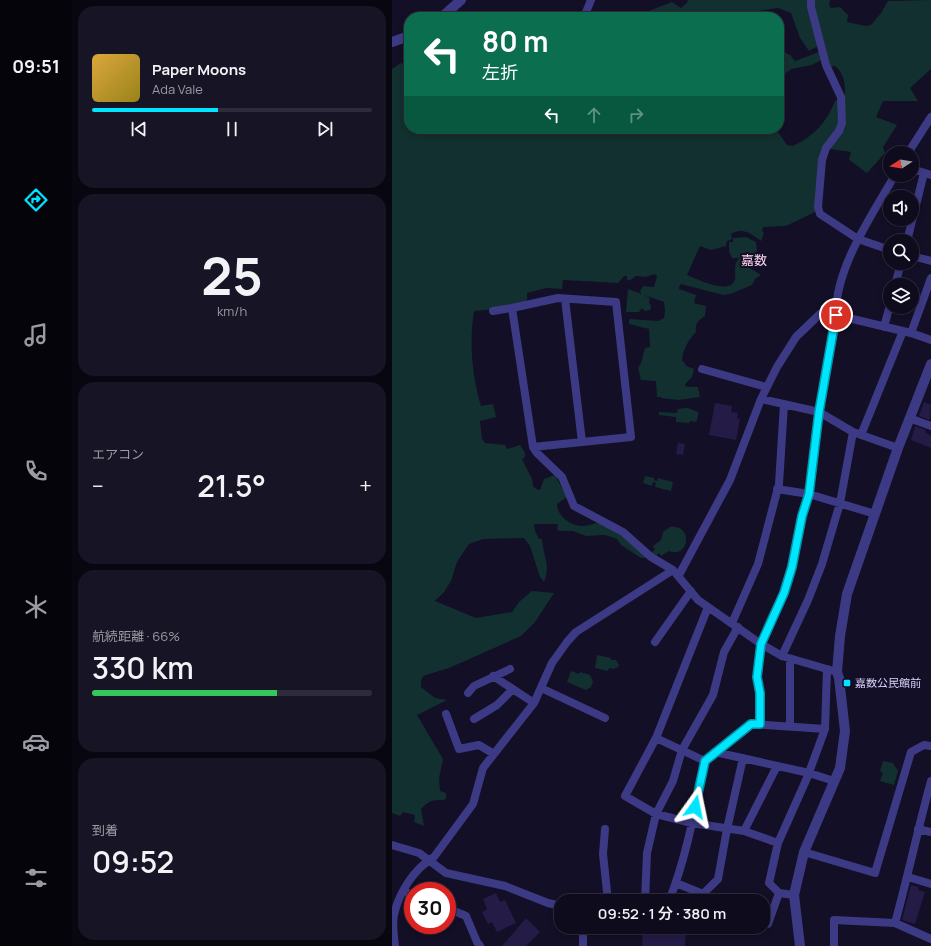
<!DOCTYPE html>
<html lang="ja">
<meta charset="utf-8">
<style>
:root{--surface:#0e0b1c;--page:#171425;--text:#f1f3f6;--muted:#9b9ba3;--line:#2e2b3b;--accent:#00e5ff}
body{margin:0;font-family:Manrope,"Noto Sans JP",sans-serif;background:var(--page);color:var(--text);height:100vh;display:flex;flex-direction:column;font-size:15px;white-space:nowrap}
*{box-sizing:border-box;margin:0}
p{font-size:13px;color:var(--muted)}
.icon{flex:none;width:22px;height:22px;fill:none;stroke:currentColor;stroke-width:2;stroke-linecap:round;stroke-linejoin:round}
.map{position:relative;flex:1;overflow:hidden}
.side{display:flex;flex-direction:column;gap:6px;padding:6px;background:#08060f;width:320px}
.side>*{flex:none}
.banner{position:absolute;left:12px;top:12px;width:380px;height:122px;border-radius:16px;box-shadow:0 2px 6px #0003,0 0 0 1px var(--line);background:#0b6e4f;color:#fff;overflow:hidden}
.needle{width:26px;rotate:258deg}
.tools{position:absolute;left:491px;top:146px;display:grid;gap:8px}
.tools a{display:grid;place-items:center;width:36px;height:36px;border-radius:50%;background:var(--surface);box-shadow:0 2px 6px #0003,0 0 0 1px var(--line);font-size:20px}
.speed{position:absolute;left:12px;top:882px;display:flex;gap:8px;font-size:20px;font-weight:700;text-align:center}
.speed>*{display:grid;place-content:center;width:52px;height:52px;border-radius:50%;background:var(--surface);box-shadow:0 2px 6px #0003,0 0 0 1px var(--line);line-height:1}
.speed .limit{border:6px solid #d22;background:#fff;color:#111}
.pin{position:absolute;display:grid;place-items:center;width:34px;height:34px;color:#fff;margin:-17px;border:2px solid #fff;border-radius:50%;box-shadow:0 1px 4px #0007}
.me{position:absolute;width:44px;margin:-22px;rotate:12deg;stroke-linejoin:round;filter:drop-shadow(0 0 3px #0008)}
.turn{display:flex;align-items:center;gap:14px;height:84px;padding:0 12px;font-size:18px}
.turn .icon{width:52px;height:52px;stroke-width:2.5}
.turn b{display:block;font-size:28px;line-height:34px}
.lanes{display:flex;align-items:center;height:38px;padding:0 12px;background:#0003;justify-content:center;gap:20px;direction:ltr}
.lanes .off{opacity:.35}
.big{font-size:30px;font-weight:600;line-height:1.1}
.side .widget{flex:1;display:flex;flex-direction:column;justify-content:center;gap:6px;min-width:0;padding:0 14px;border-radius:16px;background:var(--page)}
.side .dial{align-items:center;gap:0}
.dial b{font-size:52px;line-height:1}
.song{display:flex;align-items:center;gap:12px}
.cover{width:48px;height:48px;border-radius:6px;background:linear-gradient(135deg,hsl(40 70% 55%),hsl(50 70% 35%))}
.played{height:4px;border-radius:2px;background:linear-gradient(90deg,var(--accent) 45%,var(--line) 45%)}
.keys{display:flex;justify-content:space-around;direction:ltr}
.heat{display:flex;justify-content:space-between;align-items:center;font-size:22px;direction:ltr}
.charge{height:6px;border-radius:3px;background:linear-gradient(90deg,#34c759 66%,var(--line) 0)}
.trip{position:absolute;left:162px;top:894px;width:216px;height:40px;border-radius:16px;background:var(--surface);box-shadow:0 2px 6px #0003,0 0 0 1px var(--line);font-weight:600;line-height:40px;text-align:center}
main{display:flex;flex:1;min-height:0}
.tabs{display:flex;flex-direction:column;width:72px;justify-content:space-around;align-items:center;background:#06040b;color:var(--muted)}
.tabs .icon{width:28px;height:28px}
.tabs .current{color:var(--accent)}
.tabs b{font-size:18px;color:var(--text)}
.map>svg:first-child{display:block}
</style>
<main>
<nav class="tabs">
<b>09:51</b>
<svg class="icon current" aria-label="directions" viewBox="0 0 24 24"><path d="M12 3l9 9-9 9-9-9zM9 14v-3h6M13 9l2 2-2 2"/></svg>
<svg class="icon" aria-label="music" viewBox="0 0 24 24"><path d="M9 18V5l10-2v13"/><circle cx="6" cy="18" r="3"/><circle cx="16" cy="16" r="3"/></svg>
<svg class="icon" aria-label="phone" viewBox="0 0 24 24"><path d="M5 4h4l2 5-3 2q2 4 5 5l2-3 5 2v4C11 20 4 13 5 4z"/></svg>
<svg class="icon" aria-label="climate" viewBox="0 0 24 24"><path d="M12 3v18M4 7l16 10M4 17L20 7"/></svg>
<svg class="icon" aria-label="car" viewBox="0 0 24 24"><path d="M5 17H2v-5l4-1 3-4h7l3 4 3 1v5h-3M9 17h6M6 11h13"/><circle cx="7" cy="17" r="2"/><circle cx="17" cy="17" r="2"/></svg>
<svg class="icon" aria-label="filters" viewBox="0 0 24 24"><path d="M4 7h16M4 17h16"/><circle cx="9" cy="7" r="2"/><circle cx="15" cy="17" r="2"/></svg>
</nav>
<section class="side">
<div class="widget">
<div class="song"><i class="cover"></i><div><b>Paper Moons</b><p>Ada Vale</p></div></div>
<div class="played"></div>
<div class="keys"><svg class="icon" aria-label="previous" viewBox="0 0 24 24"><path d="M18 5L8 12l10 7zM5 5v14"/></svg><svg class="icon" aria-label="pause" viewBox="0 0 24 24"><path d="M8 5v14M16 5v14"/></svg><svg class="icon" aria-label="next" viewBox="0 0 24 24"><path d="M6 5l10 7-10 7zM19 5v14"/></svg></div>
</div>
<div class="widget dial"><b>25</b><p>km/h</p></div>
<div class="widget"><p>エアコン</p>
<div class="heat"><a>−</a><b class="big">21.5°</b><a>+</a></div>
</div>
<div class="widget"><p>航続距離 · 66%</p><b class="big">330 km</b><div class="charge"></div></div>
<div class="widget"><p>到着</p><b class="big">09:52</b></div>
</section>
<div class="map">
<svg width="539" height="946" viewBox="0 0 539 946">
<rect width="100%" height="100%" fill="#130f26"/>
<!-- green -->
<path fill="#12302f" d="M296,0h120l10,46 -9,5 -9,-13 -9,-25 -13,-5 -19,3 -11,6h-115l39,-15 9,6 6,-5z
M422,0h16l-1,5 2,3 9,-1 8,8 -1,7 19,4 5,-1 10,-12 7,-12 43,-1v69l-21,19 8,13h-35l-7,16 21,8 -14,22 2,6 -18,20 -15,-11 -3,-3 2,-7 -21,-3 -9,2 -6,44v17l-29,14 -23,1 -1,4 2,2 -3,8c-10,-7 -18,-14 -30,-7l1,5 -5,2 -1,5 -15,4 -11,-4 -13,29c10,4 44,21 48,4 1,-8 -2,-14 4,-21h-7l-3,-7v-9h4v-4l13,-1 10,5 1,9 -5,4 -13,3 4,2 2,5 16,10 -6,4 -3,6 -22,9 -7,1 -42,-11 -2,3v2l17,6 -2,8 12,3 -1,10c-7,4 -10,8 -9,16 -7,7 -14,19 -14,29l3,2 1,3 8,3 -2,8 -7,7v2c4,2 9,0 13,1l2,10 -21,3 -18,-2v-1h-4l-1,-16 -15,-1 -3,-12 3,-5 4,-15 5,-1 -1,-18 -20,-5v-4l1,-1 28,2 6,-3 1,-7 -1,-9 -20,-7 6,3 -1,4c2,3 3,5 1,8l-5,1 -3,-3 -3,4h-13l2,-23 13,5 -1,-3 3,-5 11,1 3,-11 -3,-2 -8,3 -10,-1 -7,5 -2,-2v-3h-3l-6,7 -55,-3 -1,9 -16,-1 -19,5v8l-41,9 -12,1c-5,30 -2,66 7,95l12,-2 3,13 -16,4 2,18 3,4 20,2 2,4 13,-4 5,8v4l-3,2 10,20 1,7 3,3 4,1 4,-11 11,-4 12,22 -10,7c0,12 14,22 26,22 5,0 11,-3 15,-3 4,1 9,4 12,6 14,7 25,19 37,29h-6l-20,-13 -4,-6 -5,-2 -8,-2 -18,1 -13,-5h-14l-2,-2 1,-5h-24l1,7 4,8h3c1,17 9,25 2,43l-4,-5 -10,-31 -6,-8 -41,1 -14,5 -12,18 -6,19 -7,11 -9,9 41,17 36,-6 7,-10 13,-11 22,2 -19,29 -14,14 -72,32 -26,8 -2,5v6l14,11 12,2 -30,15 26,44 -4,19 1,13 6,2v5l-2,2c-12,0 -14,0 -23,9l3,17 -10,-4 1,-7 -12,-3 -3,4 -8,-3v-744l9,-6 8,5v61h367l11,16 6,1c21,-10 34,-24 42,-45l9,-2c2,-12 1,-25 -9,-33l-5,1 -15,-57z
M387,49l11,6 5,6 24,-9 2,8 -9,5 -21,4 -5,4 -7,13z
M293,408h3l10,4v5l-2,5 -6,-1 -1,2 -13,-1v-5l-17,-2v-3l18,1 1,-4z
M253,476l9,2v2l3,1 1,-3 15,4 -2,9 -16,-4 1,-4 -3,-1 -1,4 -9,-3z
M278,527c24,-3 19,32 -1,24l-8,5 -2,-3 -4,4 -5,-4 5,-3 -2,-4 8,-6 2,-8z
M205,655l14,3v2h5l3,5 -1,2 -5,2 -4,-1 -1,3 -13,-3z
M179,671l8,3 1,-2 10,3 3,7 -2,5 -5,3 -19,-8z
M491,761l10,2 5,8 -4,14 -14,-4 3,-8 -3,-2z"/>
<!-- building -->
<path fill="#241b47" d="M532,402l7,3 -1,15 -11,-4z
M323,403l17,3 -1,6 7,1 -1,5 3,1 -4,21 -27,-5z
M523,426l11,4 -1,2 6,4v12l-20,-8z
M286,443l7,1 -2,11 -7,-1z
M519,885l8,2 -1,3 7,2 -10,32 -13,-4z
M104,893l4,9 5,-2 11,23 -19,9 -5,-10 -4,2 -6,-12 5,-3 -4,-10z
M134,918l14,14 -14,14h-24z
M251,927l43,1 -1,18h-43z"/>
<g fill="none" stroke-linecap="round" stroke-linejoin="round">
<!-- minor -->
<path stroke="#3d3a85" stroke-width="8" d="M419,0v7l15,58 15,32 1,26 -3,8 -13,17 -4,12 -4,47 2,7 38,25 32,11
M192,17l7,-17
M516,153l23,-36
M520,169l19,6
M515,241l17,-68
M520,256l19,5
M503,285l6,-22
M166,298l58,4 15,135 -98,10 -21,-139z
M173,299l17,143
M101,311l19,-3
M444,315l75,18 20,7
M492,327l6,-22
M519,333l20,-55
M310,369l64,18
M369,399l58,13 34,20 45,16
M517,418l22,8
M469,435l42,-104
M141,447l4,6 25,24 12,29 49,26 28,25 22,13 25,30 63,44 21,12 55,16
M385,489l32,5 66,20
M287,575l51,-95 31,-81 16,-32 19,-30 25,-24 15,-9
M316,607l-52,131 -31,58 31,18 36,9 52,8 34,12 -9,40 10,10 15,2
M340,623l26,-59 21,-80 5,-80
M263,642l36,-51
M390,656l26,-56 14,-36 18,-61 13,-71
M398,659v67
M101,676l41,27
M149,688l64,30
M76,693l6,-7 36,-17
M54,714l13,35 20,-4 15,9
M82,719l23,-14 16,-16
M368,724v-31l-3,-16 4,-33 23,-51 7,-26 11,-51 7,-22 10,-82 17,-97c-1,-47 36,-100 59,-140
M264,738l49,23 46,-37 74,5 2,-60
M323,752l94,21 25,8
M213,829l-2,25 5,47
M526,829l13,3
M352,831l33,-65
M386,843l29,-65 18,-49
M0,845l27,8 27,20 59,13 43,17 13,3
M412,852l71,21 36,-121 13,-7 7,1
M516,877l23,7
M284,883l27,11
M11,891l10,4
M253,901l2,-48 9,-39 17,-33 9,-31 31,-55 11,-43 14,-25
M277,901c18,-45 26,-93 36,-140
M307,901l1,-4 18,-18 9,-50 16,-71
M55,908l19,8 11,26 3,4
M503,923c13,-47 23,-95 36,-142
M371,924h5l11,-31
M3,946c-1,-9 -3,-22 -1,-31 5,-23 20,-46 40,-58l39,-53 10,-36 51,-65 18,-40 15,-21 9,-10 97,-62
M191,946v-19
M442,946v-26l61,3 36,16"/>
<!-- tertiary -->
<path stroke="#3d3a85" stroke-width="10" d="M50,17l19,-17
M0,42l17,-6
M408,946l-6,-51 10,-43 36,-84 5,-37 -6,-53 -2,-6 3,-36 7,-42 51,-146 33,-84"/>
</g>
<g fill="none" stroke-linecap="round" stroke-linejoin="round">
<!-- route casing -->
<g stroke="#0095a6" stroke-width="10">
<path id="route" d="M303,807l10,-46 46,-37h9v-31l-3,-16 4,-33 23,-51 8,-26 10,-51 7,-22 10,-82 17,-97"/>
</g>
<!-- route -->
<use href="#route" stroke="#00e5ff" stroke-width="7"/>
</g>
<!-- markers -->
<rect fill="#00e5ff" stroke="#130f26" stroke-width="1.5" x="451" y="679" width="8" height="8" rx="2"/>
<g text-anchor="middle" stroke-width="4" stroke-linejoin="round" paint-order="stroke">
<!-- poi labels -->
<g font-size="11" fill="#d9d4ff" stroke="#130f26" text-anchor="start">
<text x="463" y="687">嘉数公民館前</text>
</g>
<!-- quarter labels -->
<g font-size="13" fill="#ffd6f0" stroke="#130f26">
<text x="362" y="265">嘉数</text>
</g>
</g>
</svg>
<div class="tools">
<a><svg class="needle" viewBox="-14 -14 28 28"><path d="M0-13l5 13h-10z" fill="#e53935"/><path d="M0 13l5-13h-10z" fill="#9b9ba3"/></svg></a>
<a><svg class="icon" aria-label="sound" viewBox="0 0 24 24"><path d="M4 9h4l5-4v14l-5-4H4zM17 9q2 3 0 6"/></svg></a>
<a><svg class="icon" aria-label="search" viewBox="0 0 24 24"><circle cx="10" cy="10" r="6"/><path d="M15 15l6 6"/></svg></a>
<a><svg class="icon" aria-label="layers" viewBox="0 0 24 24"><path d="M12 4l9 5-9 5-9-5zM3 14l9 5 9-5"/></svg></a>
</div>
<div class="speed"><div class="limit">30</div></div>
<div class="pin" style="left:444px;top:315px;background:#d93025"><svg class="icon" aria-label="arrive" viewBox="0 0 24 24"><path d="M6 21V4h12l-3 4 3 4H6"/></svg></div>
<svg class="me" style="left:303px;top:807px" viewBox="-20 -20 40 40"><path d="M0-17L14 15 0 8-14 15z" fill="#00e5ff" stroke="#fff" stroke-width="4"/></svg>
<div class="trip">09:52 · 1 分 · 380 m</div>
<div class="banner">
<div class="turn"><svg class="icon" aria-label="left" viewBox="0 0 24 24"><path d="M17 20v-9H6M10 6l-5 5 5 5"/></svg><div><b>80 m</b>左折</div></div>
<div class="lanes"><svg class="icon" aria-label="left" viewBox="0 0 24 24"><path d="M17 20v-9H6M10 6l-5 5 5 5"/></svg><svg class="icon off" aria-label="ahead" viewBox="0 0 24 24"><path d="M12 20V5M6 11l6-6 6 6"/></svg><svg class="icon off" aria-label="right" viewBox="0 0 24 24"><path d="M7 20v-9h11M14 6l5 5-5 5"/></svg></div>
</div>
</div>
</main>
